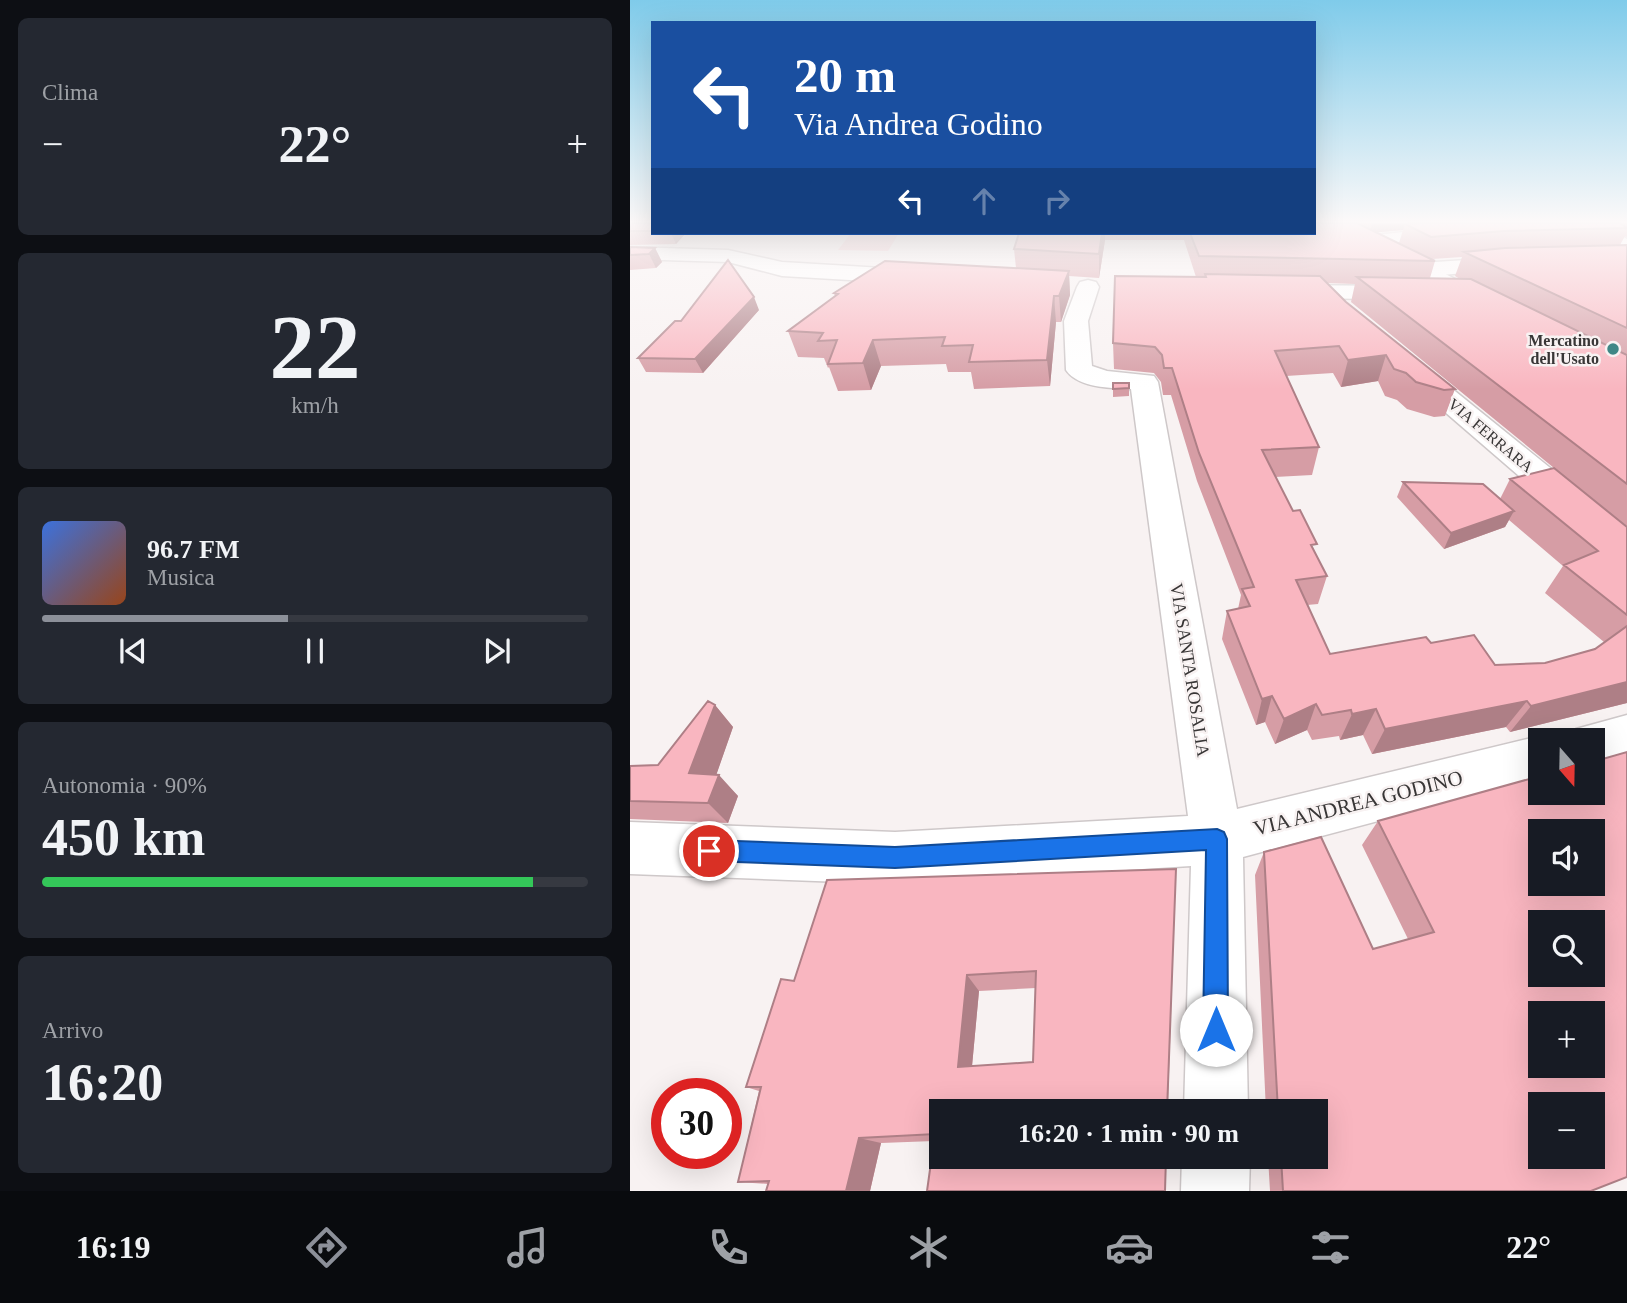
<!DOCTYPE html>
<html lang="it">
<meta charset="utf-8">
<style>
:root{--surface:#171b24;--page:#242831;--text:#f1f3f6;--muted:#9ea1a6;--line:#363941;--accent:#8c9099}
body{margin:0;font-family:"Times New Roman",serif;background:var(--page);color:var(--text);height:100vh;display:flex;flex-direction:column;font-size:26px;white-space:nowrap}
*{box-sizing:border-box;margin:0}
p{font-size:23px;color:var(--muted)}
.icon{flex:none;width:38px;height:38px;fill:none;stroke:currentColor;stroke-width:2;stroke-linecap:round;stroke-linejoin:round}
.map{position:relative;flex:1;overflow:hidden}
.drawer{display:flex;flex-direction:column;gap:18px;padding:18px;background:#0d0f14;width:630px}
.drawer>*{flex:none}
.guide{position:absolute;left:21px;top:21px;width:665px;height:214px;border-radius:0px;box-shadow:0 7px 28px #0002;background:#1a4fa0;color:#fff;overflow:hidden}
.needle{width:46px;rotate:160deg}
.fabs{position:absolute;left:898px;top:728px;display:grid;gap:14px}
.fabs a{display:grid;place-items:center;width:77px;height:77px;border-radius:0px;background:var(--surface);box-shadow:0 7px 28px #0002;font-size:35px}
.speed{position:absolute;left:21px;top:1078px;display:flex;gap:14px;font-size:35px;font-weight:700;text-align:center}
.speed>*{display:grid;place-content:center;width:91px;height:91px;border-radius:50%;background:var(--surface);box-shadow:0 7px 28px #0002;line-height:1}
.speed .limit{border:10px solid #d22;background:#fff;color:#111}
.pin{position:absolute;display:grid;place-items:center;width:60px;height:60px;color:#fff;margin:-30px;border:4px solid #fff;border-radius:50%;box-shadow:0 2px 7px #0007}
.me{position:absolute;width:77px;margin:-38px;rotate:0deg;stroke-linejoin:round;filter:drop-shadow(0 0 5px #0008)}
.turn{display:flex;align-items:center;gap:24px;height:147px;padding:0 28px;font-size:32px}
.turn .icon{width:91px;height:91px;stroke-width:2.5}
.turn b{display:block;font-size:49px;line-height:60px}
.lanes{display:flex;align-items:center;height:66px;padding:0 28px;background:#0003;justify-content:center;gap:35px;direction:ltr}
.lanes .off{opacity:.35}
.big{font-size:52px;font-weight:600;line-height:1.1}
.drawer .widget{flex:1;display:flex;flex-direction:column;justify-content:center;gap:10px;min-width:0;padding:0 24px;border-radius:10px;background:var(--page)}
.drawer .dial{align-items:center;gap:0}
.dial b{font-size:91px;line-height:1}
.song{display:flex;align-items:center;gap:21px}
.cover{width:84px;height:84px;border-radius:10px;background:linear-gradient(135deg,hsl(220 70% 55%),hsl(20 70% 35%))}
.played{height:7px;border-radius:4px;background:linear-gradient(90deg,var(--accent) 45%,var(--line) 45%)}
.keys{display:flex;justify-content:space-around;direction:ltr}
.heat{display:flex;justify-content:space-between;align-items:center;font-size:38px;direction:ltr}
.charge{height:10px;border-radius:5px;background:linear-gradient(90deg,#34c759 90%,var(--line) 0)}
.trip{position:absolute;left:299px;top:1099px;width:399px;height:70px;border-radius:0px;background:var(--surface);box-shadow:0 7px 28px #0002;font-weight:600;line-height:70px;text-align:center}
.tabs{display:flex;height:112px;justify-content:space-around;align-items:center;background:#090b0e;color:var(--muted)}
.tabs .icon{width:49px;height:49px}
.tabs .selected{color:var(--accent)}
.tabs b{font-size:32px;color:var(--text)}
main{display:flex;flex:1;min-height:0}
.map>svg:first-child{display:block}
</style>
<main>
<section class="drawer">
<div class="widget"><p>Clima</p>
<div class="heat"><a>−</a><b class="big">22°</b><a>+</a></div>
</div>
<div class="widget dial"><b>22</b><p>km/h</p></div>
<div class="widget">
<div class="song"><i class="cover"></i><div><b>96.7 FM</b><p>Musica</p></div></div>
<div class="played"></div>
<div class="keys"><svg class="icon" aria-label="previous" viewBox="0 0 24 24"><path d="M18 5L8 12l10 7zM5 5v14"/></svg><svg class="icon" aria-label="pause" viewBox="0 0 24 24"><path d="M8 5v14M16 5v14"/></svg><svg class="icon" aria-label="next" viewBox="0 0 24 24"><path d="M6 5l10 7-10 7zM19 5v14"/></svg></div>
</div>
<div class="widget"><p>Autonomia · 90%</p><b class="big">450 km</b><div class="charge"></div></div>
<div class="widget"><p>Arrivo</p><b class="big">16:20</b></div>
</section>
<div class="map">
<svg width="997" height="1191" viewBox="0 0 997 1191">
<rect width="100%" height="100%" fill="#f8f2f2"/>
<!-- green -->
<path fill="#f9cad1" d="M221,233h48l-11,18 -50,-1z"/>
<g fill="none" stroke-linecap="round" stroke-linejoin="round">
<!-- minor casing -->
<g stroke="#cec8c9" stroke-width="3">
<path id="minor" d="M864,223h65l-10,6 -184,19 -7,-2 -3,-4 3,-4 7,-2z
M949,223h23l25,16v15l-7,-2z
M0,247l98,3 54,12 135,8 8,2 3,5 -3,5 -8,2 -135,-8 -54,-14 -98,-3z
M882,257l8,1 3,5 -3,5 -100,9 -8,-2 -3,-5 3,-5 8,-2z
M458,280l8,2 3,5 -11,34 4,45 15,5 47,5 4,6 79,427 303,-73 12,4h-12v38l-297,79 5,254h-64l7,-245 -296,18 -265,-10v-52l265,10 293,-16 -57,-427c-20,-1 -53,-1 -65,-19l-2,-49 13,-34 3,-5z
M654,285l122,1 8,2 4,5 -4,5 -8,2 -130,-3 -3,-5 3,-5z
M780,360l9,2 208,168v32l-13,-4 -213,-184 -4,-6 4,-6z
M997,715v40l-35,9v-24h-21l5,-11z
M552,1157h68l-1,34h-68z"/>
</g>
<!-- major casing -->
<g stroke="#cec8c9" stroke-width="3">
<path id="major" d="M689,223h25l147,74 4,5 -4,5h-16l-153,-80z"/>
</g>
<!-- minor -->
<use href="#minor" fill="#fff" fill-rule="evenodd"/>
<!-- major -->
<use href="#major" fill="#fff" fill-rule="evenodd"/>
</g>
<!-- wall -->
<path fill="#d69da5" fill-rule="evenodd" d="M0,223h23v10h31l1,1 -9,10 -46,1z
M684,223h313v14l-2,-1 -5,9h7v458l-117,29 -4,-5 -134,27 -9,-19 -23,5 -1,-4 -27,4 -5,-10 -32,14 -10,-22 -9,3 -34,-86 5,-28 11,-2 3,-14 -44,-114 -26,-86h-8l-2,-13 -7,-9 -40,-4 -1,-26 83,-66 -12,-37h-79l-6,38 -30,-2 1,19 -9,27h-5l-6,64 -76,3 -3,-17h-23l-2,-8 -65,2 -10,24 -33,1 -9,-24 -1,1 -4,-10 -26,-1 -10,-26 47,-35 -1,-3 182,-25 -2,-19 5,-16h295zM773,230l-4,13 -22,-11zM832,257l-7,19 5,3 -30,-1 5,-17 -3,-2zM697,283l28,1 -4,18 203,166 -44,11 -10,20 -97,-17 -6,15 47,52 61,-22 4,-7 54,46 -18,27 59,49 -9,7 -50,14 -50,2 -64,-22 -101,11 -23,-49 11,-1 9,-28 -52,-99 37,-2 7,-28 -33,-71 47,-3 8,14 37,-6 7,15 12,4 10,9 27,8 11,-1 10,-27 -109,-87z
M0,247l25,1 7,14 -6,6 -26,2z
M129,310l-56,63 -57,-1 -8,-14 43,-37z
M483,383l16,5v8l-16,1z
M85,705l18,22 -17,48 22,21 -10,27 -98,-4v-53l28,-1z
M748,821l213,370h-321l-2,-34h48v-46h-50l-11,-236 9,-23 109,97 35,-10 -46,-94z
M546,869l-11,322 -231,-50 -53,2 -11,48h-104l2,-7 -30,-2 21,-91 -13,-4 48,-106zM406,988l-3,74 -61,4 7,-75z"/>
<!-- shaded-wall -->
<path fill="#ae7f86" d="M742,223h99l-66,1 -2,6 -33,3z
M41,233h13l1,1 -9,10z
M472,233h3v7l-6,38v-24z
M25,248l7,14 -6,6 -7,-14z
M439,271l1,24 -9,27 -2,-26z
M424,296l2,26 -6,64 -3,-26z
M124,297l5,13 -56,63 -8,-14z
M243,340l8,26 -10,24 -8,-27z
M756,355l-8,26 -37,6 7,-27z
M884,511l-9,16 -61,22 7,-16z
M997,682v21l-117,29 21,-26z
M642,696l-7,26 -9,3 6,-26z
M897,701l-21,26 -134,27 13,-25z
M686,704l-9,26 -32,14 9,-25z
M85,705l18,22 -23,66 -21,-20z
M746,709l-13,26 -23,5 12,-26z
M89,775l19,21 -10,27 -20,-20z
M337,975l12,16 -8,86 -13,-10z
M229,1138l22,5 -11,48h-24z"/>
<!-- building -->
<path fill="#f9b6c0" stroke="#ae7f86" stroke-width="2" fill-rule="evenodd" d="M0,223h23v8h-23z
M684,223h43l78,38 -236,-5 -9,-23h124z
M789,223h201l7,5 -123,3 -73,6 -26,-13z
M389,233h83l-3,21 -85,-5z
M997,245v83l-163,-76 41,-4z
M0,247l25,1 -6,6 -19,1z
M98,260l26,37 -59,62 -57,-1 37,-37h6z
M255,261l184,10 -10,25h-5l-7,64 -78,2 4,-17 -31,1 3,-9 -72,3 -10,23 -35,1 9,-24 -19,1 5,-8 -35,-2 50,-37 -4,-1z
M575,274l115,2 26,26 109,87 -11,1 -28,-8 -10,-9 -12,-4 -8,-14 -38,5 -9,-14 -64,5 44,96 -57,3 31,61 7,-1 17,34 -6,1 16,31 -31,4 34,74 96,-17 5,6 43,-8 21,30 50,-2 50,-14 32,-23v56l-96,24 -4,-5 -142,28 -9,-20 -24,5 -1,-4 -29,5 -6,-11 -32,15 -12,-23 -10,3 -35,-88 23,-5 -8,-17 12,-2 -55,-134 -27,-85h-8l-2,-13 -7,-8 -42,-4 2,-67 91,1z
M727,277l114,2 156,76v129z
M483,383h16v5l-16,1z
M924,468l73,59v88l-63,-50 34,-14 -88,-72z
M773,482l80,2 31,27 -63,22z
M78,701l7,4 -26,68 30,2 -11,28 -78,-2v-35l28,-1z
M997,752v425l-36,14h-308l-2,-34h35v-46h-38l-14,-259 57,-15 52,112 61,-17 -56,-111 162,-45v17h52v-31zM910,831h52v53h-52zM910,922h52v53h-52zM910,1013h52v53h-52zM910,1104h52v53h-52z
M546,869l-9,242h-225v46h224l-1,34h-238l8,-57 -76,4 -13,53h-80l3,-10 -31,1 23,-95h-15l35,-108 13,2 33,-101zM406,971l-3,91 -75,5 9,-92z"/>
<!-- sky -->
<linearGradient id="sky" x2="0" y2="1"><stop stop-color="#7fcbea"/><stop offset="0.57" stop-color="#fcf9f9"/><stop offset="1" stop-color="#fcf9f9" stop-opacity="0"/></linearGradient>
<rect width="997" height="389" fill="url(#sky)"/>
<!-- route -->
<path fill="#1a73e8" stroke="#114b97" stroke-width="2" d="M587,829l7,3 3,7 1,191 -3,9 -9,3 -9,-3 -4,-9 3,-180 -311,18 -186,-7 -7,-3 -3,-7 3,-8 7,-3 186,7z"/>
<!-- markers -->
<circle fill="#3f8786" stroke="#f8f2f2" stroke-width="2.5" cx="983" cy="349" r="7"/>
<g text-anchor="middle" stroke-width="5" stroke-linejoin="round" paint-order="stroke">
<!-- far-poi labels -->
<g font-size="16" font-weight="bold" fill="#383636" stroke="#f8f2f2" text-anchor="end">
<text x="969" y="346">Mercatino<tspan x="969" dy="18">dell'Usato</tspan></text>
</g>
<!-- far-street labels -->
<g font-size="16" fill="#383636" stroke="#f8f2f2">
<text transform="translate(861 435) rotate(40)" y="6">VIA FERRARA</text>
</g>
<!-- street labels -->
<g font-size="18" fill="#383636" stroke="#f8f2f2">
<text transform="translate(560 670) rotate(81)" y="6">VIA SANTA ROSALIA</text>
</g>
<!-- near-street labels -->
<g font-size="21" fill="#383636" stroke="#f8f2f2">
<text transform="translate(728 803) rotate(-14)" y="7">VIA ANDREA GODINO</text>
</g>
</g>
</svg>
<div class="fabs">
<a><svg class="needle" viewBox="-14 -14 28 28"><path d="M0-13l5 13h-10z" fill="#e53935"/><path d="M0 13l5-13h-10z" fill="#9ea1a6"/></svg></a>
<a><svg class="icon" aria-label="sound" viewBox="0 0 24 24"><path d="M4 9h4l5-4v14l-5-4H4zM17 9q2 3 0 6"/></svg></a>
<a><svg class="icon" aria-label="search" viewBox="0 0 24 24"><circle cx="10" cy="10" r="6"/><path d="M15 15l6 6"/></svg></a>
<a>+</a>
<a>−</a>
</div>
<div class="speed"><div class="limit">30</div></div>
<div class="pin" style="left:79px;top:851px;background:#d93025"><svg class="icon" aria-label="arrive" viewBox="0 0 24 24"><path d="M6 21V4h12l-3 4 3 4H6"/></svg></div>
<svg class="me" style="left:586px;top:1030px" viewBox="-20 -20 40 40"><circle r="19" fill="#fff"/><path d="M0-13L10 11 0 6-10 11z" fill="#1a73e8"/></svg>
<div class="trip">16:20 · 1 min · 90 m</div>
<div class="guide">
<div class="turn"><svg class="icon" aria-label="left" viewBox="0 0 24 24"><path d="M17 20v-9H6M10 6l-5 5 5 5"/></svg><div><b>20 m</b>Via Andrea Godino</div></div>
<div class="lanes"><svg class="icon" aria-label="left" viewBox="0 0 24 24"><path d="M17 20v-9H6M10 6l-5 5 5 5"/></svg><svg class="icon off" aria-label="ahead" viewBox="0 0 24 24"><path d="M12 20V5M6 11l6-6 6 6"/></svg><svg class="icon off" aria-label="right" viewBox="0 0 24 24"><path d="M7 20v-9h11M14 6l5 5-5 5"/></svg></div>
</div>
</div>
</main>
<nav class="tabs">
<b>16:19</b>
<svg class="icon selected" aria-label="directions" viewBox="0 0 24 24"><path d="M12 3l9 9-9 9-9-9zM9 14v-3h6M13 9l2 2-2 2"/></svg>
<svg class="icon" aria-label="music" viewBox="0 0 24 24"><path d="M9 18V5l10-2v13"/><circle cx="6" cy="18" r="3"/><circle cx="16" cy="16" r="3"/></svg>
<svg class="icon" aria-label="phone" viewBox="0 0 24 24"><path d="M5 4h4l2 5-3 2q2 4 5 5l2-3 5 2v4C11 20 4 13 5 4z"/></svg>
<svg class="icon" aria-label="climate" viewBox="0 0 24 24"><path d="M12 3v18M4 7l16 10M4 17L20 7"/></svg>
<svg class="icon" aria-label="car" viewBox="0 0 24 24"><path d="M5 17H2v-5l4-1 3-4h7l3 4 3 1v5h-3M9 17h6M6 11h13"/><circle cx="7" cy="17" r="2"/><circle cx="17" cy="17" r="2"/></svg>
<svg class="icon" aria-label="filters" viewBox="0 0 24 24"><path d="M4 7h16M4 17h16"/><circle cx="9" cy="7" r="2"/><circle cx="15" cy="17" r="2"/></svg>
<b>22°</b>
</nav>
